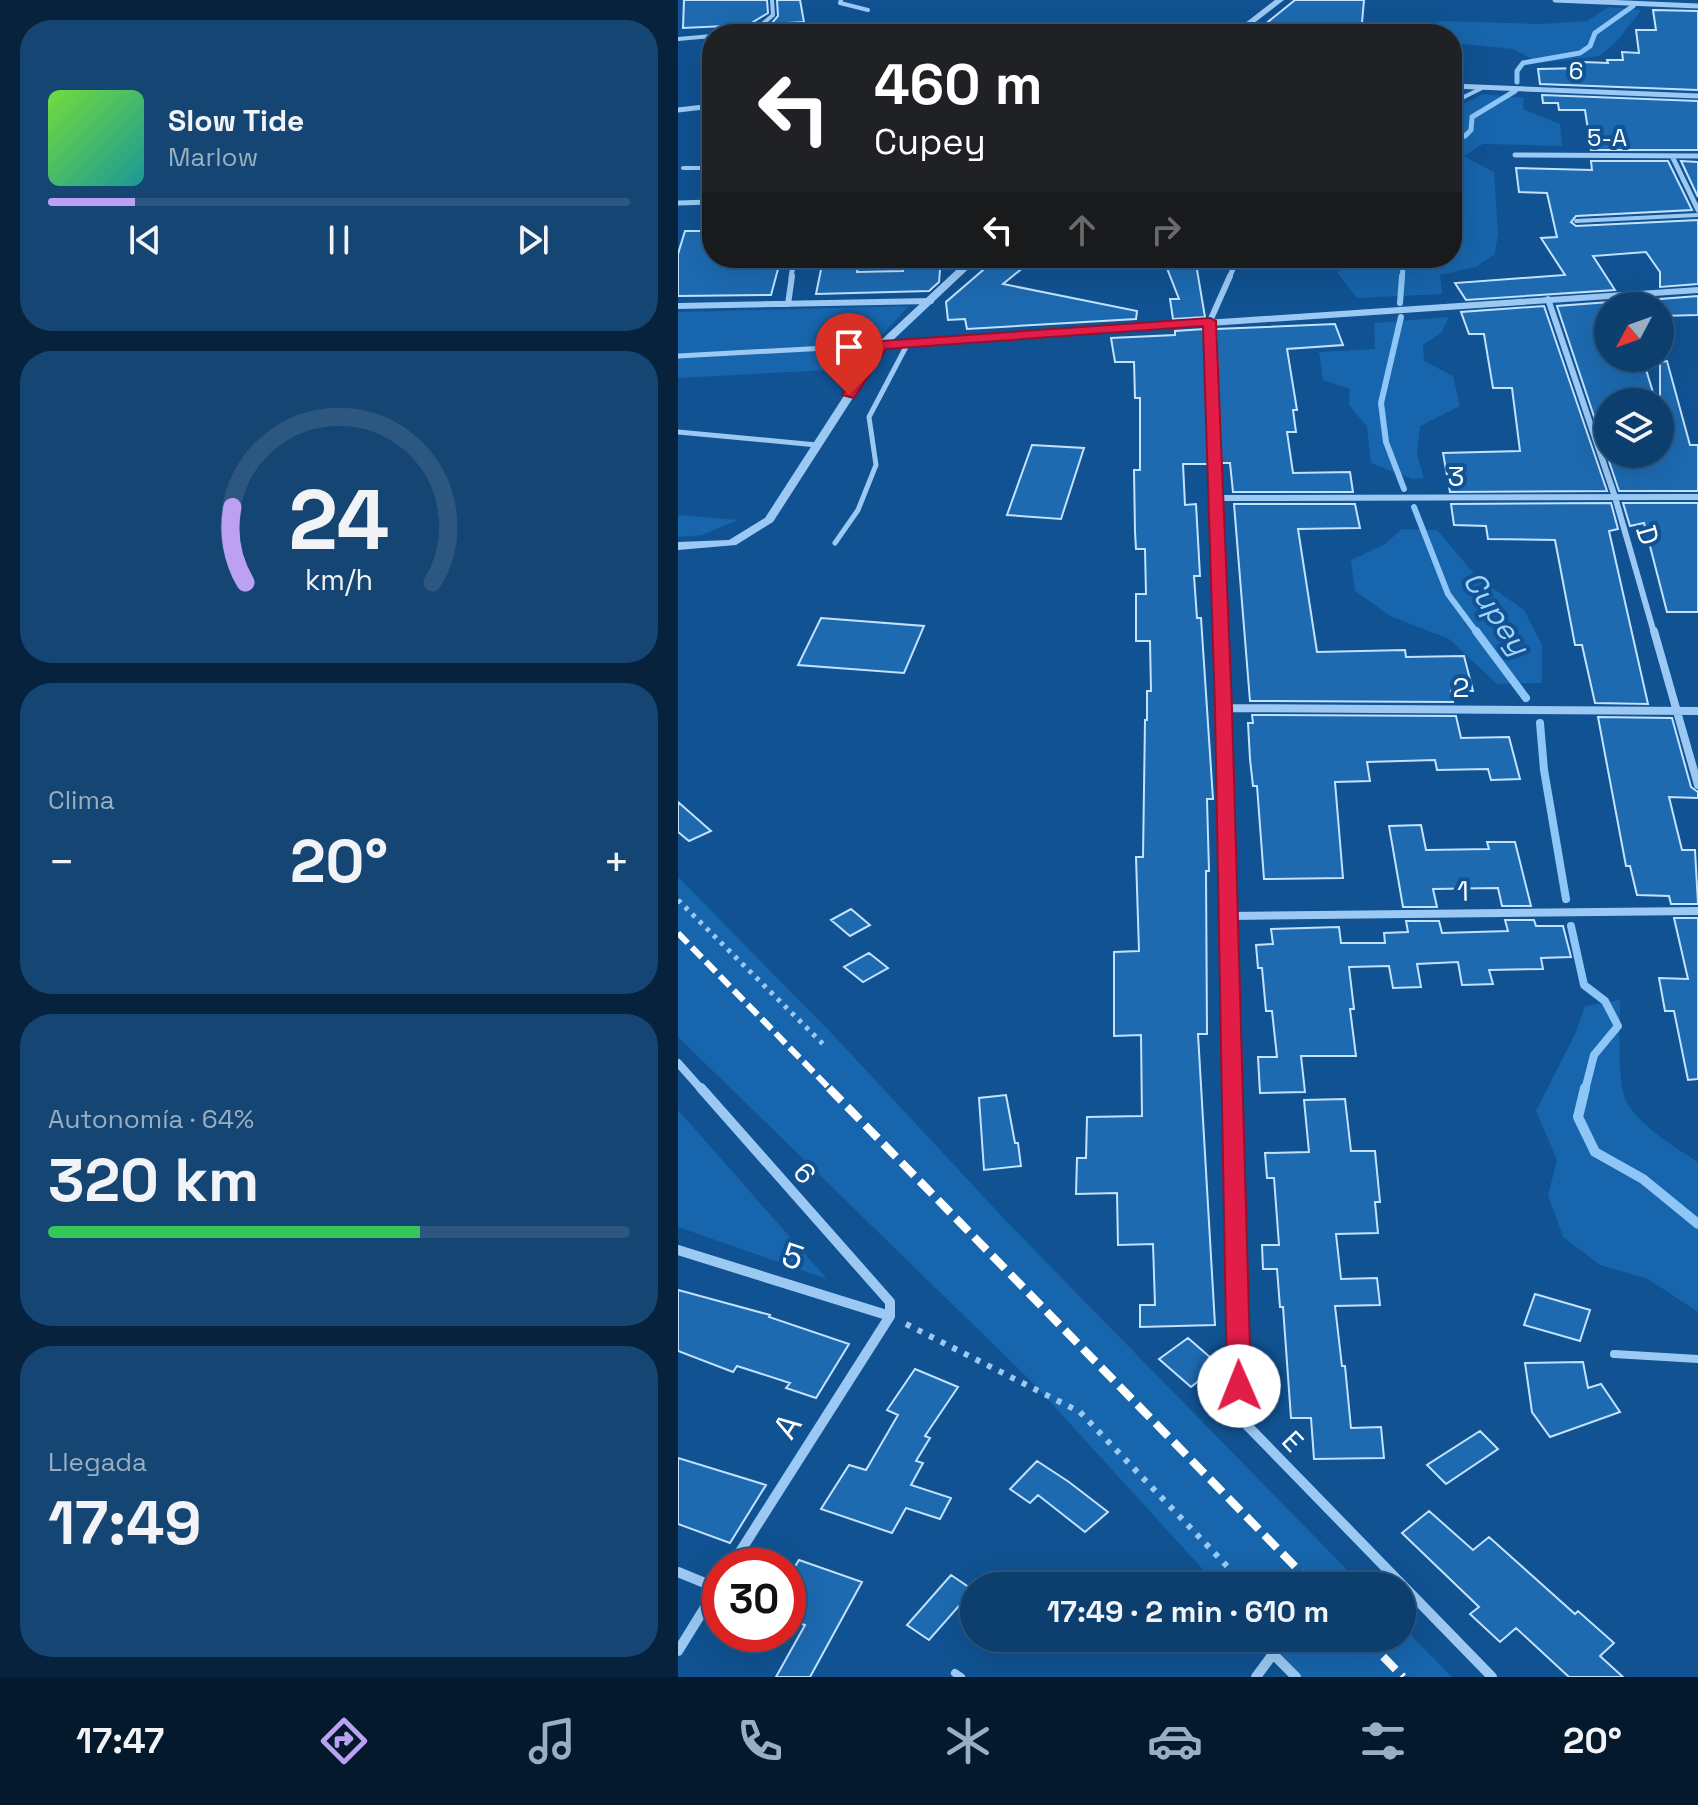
<!DOCTYPE html>
<html lang="es">
<meta charset="utf-8">
<style>
:root{--surface:#0c3e6e;--page:#154573;--text:#f1f3f6;--muted:#9aaec2;--line:#2c5781;--accent:#bca0f2}
body{margin:0;font-family:"Space Grotesk",sans-serif;background:var(--page);color:var(--text);height:100vh;display:flex;flex-direction:column;font-size:30px;white-space:nowrap}
*{box-sizing:border-box;margin:0}
p{font-size:26px;color:var(--muted)}
.icon{flex:none;width:44px;height:44px;fill:none;stroke:currentColor;stroke-width:2;stroke-linecap:round;stroke-linejoin:round}
.map{position:relative;flex:1;overflow:hidden}
.details{display:flex;flex-direction:column;gap:20px;padding:20px;background:#07223c;width:678px}
.details>*{flex:none}
.banner{position:absolute;left:24px;top:24px;width:760px;height:244px;border-radius:32px;box-shadow:0 8px 32px #0002,0 0 0 2px var(--line);background:#202124;color:#fff;overflow:hidden}
.needle{width:52px;rotate:229deg}
.tools{position:absolute;left:916px;top:292px;display:grid;gap:16px}
.tools a{display:grid;place-items:center;width:80px;height:80px;border-radius:50%;background:var(--surface);box-shadow:0 8px 32px #0002,0 0 0 2px var(--line);font-size:40px}
.speed{position:absolute;left:24px;top:1548px;display:flex;gap:16px;font-size:40px;font-weight:700;text-align:center}
.speed>*{display:grid;place-content:center;width:104px;height:104px;border-radius:50%;background:var(--surface);box-shadow:0 8px 32px #0002,0 0 0 2px var(--line);line-height:1}
.speed .limit{border:12px solid #d22;background:#fff;color:#111}
.pin{position:absolute;display:grid;place-items:center;width:68px;height:68px;color:#fff;margin:-82px -34px;border-radius:50% 50% 50% 0;rotate:-45deg;box-shadow:0 0 8px #0007}
.pin .icon{rotate:45deg}
.me{position:absolute;width:88px;margin:-44px;rotate:359deg;stroke-linejoin:round;filter:drop-shadow(0 0 6px #0008)}
.turn{display:flex;align-items:center;gap:28px;height:168px;padding:0 40px;font-size:36px}
.turn .icon{width:104px;height:104px;stroke-width:2.5}
.turn b{display:block;font-size:56px;line-height:68px}
.lanes{display:flex;align-items:center;height:76px;padding:0 40px;background:#0003;justify-content:center;gap:40px;direction:ltr}
.lanes .off{opacity:.35}
.big{font-size:60px;font-weight:600;line-height:1.1}
.details .widget{flex:1;display:flex;flex-direction:column;justify-content:center;gap:12px;min-width:0;padding:0 28px;border-radius:32px;background:var(--page)}
.details .dial{align-items:center;gap:0}
.dial svg{height:208px;overflow:visible;fill:none;stroke:var(--line);stroke-width:7;stroke-linecap:round;text-anchor:middle}
.dial text{fill:var(--text);stroke:none}
.song{display:flex;align-items:center;gap:24px}
.cover{width:96px;height:96px;border-radius:12px;background:linear-gradient(135deg,hsl(100 70% 55%),hsl(180 70% 35%))}
.played{height:8px;border-radius:4px;background:linear-gradient(90deg,var(--accent) 15%,var(--line) 15%)}
.keys{display:flex;justify-content:space-around;direction:ltr}
.heat{display:flex;justify-content:space-between;align-items:center;font-size:44px;direction:ltr}
.charge{height:12px;border-radius:6px;background:linear-gradient(90deg,#34c759 64%,var(--line) 0)}
.trip{position:absolute;left:282px;top:1572px;width:456px;height:80px;border-radius:40px;background:var(--surface);box-shadow:0 8px 32px #0002,0 0 0 2px var(--line);font-weight:600;line-height:80px;text-align:center}
.tab-bar{display:flex;height:128px;justify-content:space-around;align-items:center;background:#05192c;color:var(--muted)}
.tab-bar .icon{width:56px;height:56px}
.tab-bar .selected{color:var(--accent)}
.tab-bar b{font-size:36px;color:var(--text)}
main{display:flex;flex:1;min-height:0}
.map>svg:first-child{display:block}
</style>
<main>
<section class="details">
<div class="widget">
<div class="song"><i class="cover"></i><div><b>Slow Tide</b><p>Marlow</p></div></div>
<div class="played"></div>
<div class="keys"><svg class="icon" aria-label="previous" viewBox="0 0 24 24"><path d="M18 5L8 12l10 7zM5 5v14"/></svg><svg class="icon" aria-label="pause" viewBox="0 0 24 24"><path d="M8 5v14M16 5v14"/></svg><svg class="icon" aria-label="next" viewBox="0 0 24 24"><path d="M6 5l10 7-10 7zM19 5v14"/></svg></div>
</div>
<div class="widget dial"><svg viewBox="0 0 100 80">
<path d="M14 69A42 42 0 1 1 86 69"/>
<path d="M14 69A42 42 0 0 1 9 40" stroke="#bca0f2"/>
<text x="50" y="56" font-size="32" font-weight="700">24</text>
<text x="50" y="72" font-size="11">km/h</text>
</svg></div>
<div class="widget"><p>Clima</p>
<div class="heat"><a>−</a><b class="big">20°</b><a>+</a></div>
</div>
<div class="widget"><p>Autonomía · 64%</p><b class="big">320 km</b><div class="charge"></div></div>
<div class="widget"><p>Llegada</p><b class="big">17:49</b></div>
</section>
<div class="map">
<svg width="1020" height="1677" viewBox="0 0 1020 1677">
<rect width="100%" height="100%" fill="#105292"/>
<!-- green -->
<path fill="#1765ac" d="M931,7l32,3 -23,30 -18,16 -60,7 -27,-14 -60,-6 -1,-9 -30,-8 19,-5 101,3 45,-3z
M805,94l41,4 -1,11 37,15 2,22 -79,-2 -19,12 30,16 4,61 -3,21 -19,13 -36,8 2,19 -85,4 -20,-26 34,-14h81v-148z
M231,306l-59,63 -172,9v-66z
M771,317l-8,16 -18,12 1,16 29,15 7,30 -40,20 -3,29 7,23 -12,1 -41,-16 -4,-36 -18,-22 1,-16 -27,-9 -4,-28 56,-3 -1,-26z
M0,515l60,5 -36,15 -24,2z
M724,529l35,1 40,47 47,33 18,35v38l-45,1 -48,-45 -59,-23 -35,-25 -4,-31 34,-16z
M0,877l160,163 170,183 355,363h-145l-186,-204 -354,-345z
M942,1000c0,22 -3,82 6,101 11,23 51,48 72,61v150l-50,-33 -48,-14 -37,-28 -15,-42 9,-35 -21,-49 40,-79 9,-26z
M0,1110l149,169 -149,-52z
M724,1626l50,51h-151l-36,-39h137z"/>
<g fill="none" stroke-linecap="round" stroke-linejoin="round">
<!-- stream-far3 -->
<path stroke="#8dc6f7" stroke-width="5" d="M839,82v-11l6,-8 57,-10 10,-7 5,-13 38,-27
M774,139l13,-3 6,-6 1,-13 43,-26
M724,278l1,-9 17,-11"/>
<!-- stream-far2 -->
<path stroke="#8dc6f7" stroke-width="6" d="M722,303l2,-27
M723,317l-20,86 5,39 18,47
M736,507l34,87 29,39"/>
<!-- stream-far1 -->
<path stroke="#8dc6f7" stroke-width="8" d="M798,631l50,67
M862,723l4,47 22,129
M893,926l13,59 21,16 13,25 -24,29 -9,35"/>
<!-- stream -->
<path stroke="#8dc6f7" stroke-width="10" d="M907,1088l-7,29 17,35 48,27 55,45"/>
</g>
<!-- building -->
<path fill="#1d6ab1" stroke="#c3e2fe" stroke-width="2" d="M6,0h83l1,13 -20,12 -65,3z
M99,0h23l4,22 -33,2 7,-8z
M617,0h69l-3,34h-108z
M975,10l45,1v79l-158,-6 -2,-15 46,-1v-6l24,1 -1,-3h16l-1,-8 17,1 -3,-23h20z
M864,95l156,6v49h-107l-6,-40h-26l-1,-7h-15z
M913,161h77l24,49 -116,6 -5,6 5,4 122,-6v64l-38,3v-15l-14,-20 -53,4 22,34 -149,10 -11,-17 110,-8 -24,-37 16,-1 -10,-44 -28,-1 -3,-24 76,2z
M1003,161l17,1v35z
M7,231h27v27h69l-10,37 -93,1v-42z
M263,258l-2,24 -10,9 -113,3 7,-34 36,-1 -2,13 46,-1 1,-12z
M319,258h38l-32,26 134,27 -1,8 -169,10 -2,-10 -17,1 -2,-18z
M485,258h32l10,59 -32,2 -3,-20h9z
M1020,296v19l-38,1v-17z
M945,301l4,5h-19v52l35,2 13,42h-48v52h52v-92l7,-1 23,84h8v46h-79l-62,-185z
M866,306l63,185 -157,1 -7,-39 77,-2 -8,-63h-19l-9,-54h-15l-8,-22z
M657,324l8,21 -56,4 10,61h-4l3,22h-9l6,41 57,-1 3,20h-120l-3,-29h-9l-5,-134z
M526,329l5,135h-26l2,41 11,-1 4,72h-6l3,42h4l12,181h-6l2,72h-3l1,163h-9l17,291 -75,2v-22h15l-2,-61 -35,1 -1,-52 -41,1 1,-36h9l1,-41 55,-1 -1,-81 -27,1v-84l25,-1 -3,-94h7l2,-137h2v-29h4l-1,-50h-14v-47h10l-1,-45h-9l-1,-17 -1,-62h6v-72h-5l-1,-36h-19l-4,-24 64,-3v-4z
M354,445l52,3 -23,71 -54,-4z
M933,503l7,26 -9,2 39,173 -53,-1 -13,-58h-7l-20,-105 -67,-1 -2,-13 -32,-1 -3,-21z
M945,503h75v109h-31l-23,-89 -14,3z
M556,504h121l5,24 -62,1 19,123 88,-2 1,7 58,-1 9,35h-22l2,11 -203,-1z
M143,618l103,8 -20,47 -106,-8z
M574,715l204,1 5,22 48,-1 11,42 -29,1 -3,-11 -51,1 -2,-10 -68,2 3,19 -35,1 8,96 -79,1 -7,-93h-4l-3,-27 -2,-36h5z
M920,717l74,1 19,69 7,5v6l-29,-1 13,53h13l3,54h-27l-2,-8 -32,-1 -7,-29h-4z
M0,802l33,29 -22,10 -11,-9z
M743,825l5,25 63,-1 -2,-7h28l16,64h-29l-4,-18 -65,1 4,18h-34l-14,-81z
M173,909l19,16 -20,11 -19,-16z
M996,918h24v161l-10,1 -14,-69h-9l-6,-33 29,1z
M827,920h29l2,6h27l8,31 -30,1 2,11 -54,1 4,14 -31,1 -4,-23 -41,2 4,23 -28,1 -4,-22 -40,1 5,42h-4l6,47h-55l4,36 -45,1 -2,-36h19l-5,-46h-6l-4,-43h-4l-2,-23 17,-1 -2,-15 68,-2 2,16h44l-1,-10 24,-1 -2,-11h33l3,12 66,-2z
M191,953l19,15 -25,14 -19,-15z
M328,1095l9,48h3l3,23 -37,4 -5,-72z
M667,1099l6,52h24l5,51h-5l3,31 -42,1 5,45 36,-1 3,27 -45,1 7,60h3l6,62 30,-1 3,31 -70,1 -3,-41h-20l-8,-111h-3l-3,-38h-14l-1,-24h17l-5,-67h-7l-2,-25 44,-1 -5,-52z
M0,1290l92,25 -1,2 80,27 -33,54 -30,-10 4,-5 -53,-17 -4,6 -55,-21z
M857,1294l55,16 -10,31 -56,-16z
M510,1338l31,27 -28,22 -32,-28z
M905,1362l5,26 13,-4 19,28 -70,25 -18,-25 -7,-49z
M237,1369l43,18 -33,49 5,2 -14,23 7,2 -12,22 40,13 -11,21 -34,-11 -14,25 -71,-24 28,-44 17,5 32,-55 -11,-5z
M802,1431l18,18 -52,35 -19,-19z
M0,1458l88,27 -36,58 -52,-19z
M359,1461l32,21 39,30 -23,20 -47,-37 -8,8 -20,-14z
M751,1511l44,39 16,-13 86,77 3,-3 36,32 -14,13 23,21h-54l-53,-49 -16,14 -30,-28 9,-7 -77,-74z
M121,1560l63,22 -52,95h-34l29,-52 -17,-6v-41z
M273,1575l22,15 -44,50 -22,-15z"/>
<g fill="none" stroke-linecap="round" stroke-linejoin="round">
<!-- path-far1 -->
<path stroke="#9bc9f3" stroke-width="5" stroke-dasharray="4 6" stroke-linecap="butt" d="M0,900l145,144"/>
<!-- path -->
<path stroke="#9bc9f3" stroke-width="6" stroke-dasharray="5 8" stroke-linecap="butt" d="M228,1324l174,88 166,174"/>
<!-- service-far2 -->
<path stroke="#9bc9f3" stroke-width="4" d="M163,0l-1,3 28,7
M59,34l23,-8 13,-11 -1,-15
M0,39l34,-3
M774,103l32,-16
M5,168h29
M898,221l122,-6"/>
<!-- service-far1 -->
<path stroke="#9bc9f3" stroke-width="5" d="M0,356l204,-11
M0,432l139,13
M157,543l23,-33 18,-45 -7,-48 39,-74"/>
<!-- service -->
<path stroke="#9bc9f3" stroke-width="8" d="M936,1354l84,5
M277,1673l6,4"/>
<!-- minor-far3 -->
<path stroke="#9bc9f3" stroke-width="5" d="M877,0l143,6
M774,86l246,10
M0,110l34,-4
M837,155l183,1
M994,156l26,54
M0,203l34,-1
M113,278l3,-20
M551,278l9,-20"/>
<!-- minor-far2 -->
<path stroke="#9bc9f3" stroke-width="6" d="M870,299l67,198 39,136
M110,304l4,-28
M0,306l253,-5
M536,498l484,-1
M542,633l-10,-312 20,-45"/>
<!-- minor-far1 -->
<path stroke="#9bc9f3" stroke-width="8" d="M542,631l12,459
M976,631l44,154
M545,708l475,3
M551,916l469,-5
M0,1063l24,27"/>
<!-- minor -->
<path stroke="#9bc9f3" stroke-width="10" d="M23,1088l189,214v14
M554,1088l7,329 253,260
M0,1250l212,66
M53,1566l159,-250
M0,1572l39,16
M0,1651l42,-68
M578,1677l17,-23 23,23"/>
<!-- tertiary -->
<path fill="#9bc9f3" fill-rule="evenodd" d="M597,0h9l-44,34h-9z
M291,258h11l-88,83 806,-54v6l-813,55 -112,174 -37,23 -58,5v-8l51,-2 36,-22 113,-175z"/>
<!-- rail-far1 -->
<path stroke="#fff" stroke-width="6" stroke-dasharray="14 6" stroke-linecap="butt" d="M0,933l153,157"/>
<!-- rail -->
<path stroke="#fff" stroke-width="8" stroke-dasharray="18 8" stroke-linecap="butt" d="M151,1088l485,498
M687,1638l38,39"/>
</g>
<!-- route -->
<path fill="#e11d48" stroke="#92132f" stroke-width="2" d="M532,318l6,3 16,387 19,678 -4,6 -8,3 -9,-3 -3,-6 -12,-678 -12,-382 -317,23 -32,49 -12,-3 35,-52 5,-2z"/>
<g text-anchor="middle" stroke-width="8" stroke-linejoin="round" paint-order="stroke">
<!-- far-street labels -->
<g font-size="24" fill="#fff" stroke="#105292">
<text transform="translate(898 71) rotate(2)" y="8">6</text>
<text x="929" y="146">5-A</text>
</g>
<!-- street labels -->
<g font-size="28" fill="#fff" stroke="#105292">
<text x="778" y="486">3</text>
<text transform="translate(970 535) rotate(74)" y="10">D</text>
<text x="783" y="697">2</text>
<text transform="translate(785 891) rotate(-1)" y="10">1</text>
<text transform="translate(127 1173) rotate(48)" y="10">6</text>
<text transform="translate(615 1441) rotate(46)" y="10">E</text>
</g>
<!-- water labels -->
<g font-size="30" font-style="italic" fill="#a7d3fa" stroke="#105292">
<text transform="translate(818 613) rotate(56)" y="10">Cupey</text>
</g>
<!-- near-street labels -->
<g font-size="34" fill="#fff" stroke="#105292">
<text transform="translate(115 1256) rotate(18)" y="12">5</text>
<text transform="translate(109 1426) rotate(-57)" y="12">A</text>
</g>
</g>
</svg>
<div class="tools">
<a><svg class="needle" viewBox="-14 -14 28 28"><path d="M0-13l5 13h-10z" fill="#e53935"/><path d="M0 13l5-13h-10z" fill="#9aaec2"/></svg></a>
<a><svg class="icon" aria-label="layers" viewBox="0 0 24 24"><path d="M12 4l9 5-9 5-9-5zM3 14l9 5 9-5"/></svg></a>
</div>
<div class="speed"><div class="limit">30</div></div>
<div class="pin" style="left:171px;top:395px;background:#d93025"><svg class="icon" aria-label="arrive" viewBox="0 0 24 24"><path d="M6 21V4h12l-3 4 3 4H6"/></svg></div>
<svg class="me" style="left:561px;top:1386px" viewBox="-20 -20 40 40"><circle r="19" fill="#fff"/><path d="M0-13L10 11 0 6-10 11z" fill="#e11d48"/></svg>
<div class="trip">17:49 · 2 min · 610 m</div>
<div class="banner">
<div class="turn"><svg class="icon" aria-label="left" viewBox="0 0 24 24"><path d="M17 20v-9H6M10 6l-5 5 5 5"/></svg><div><b>460 m</b>Cupey</div></div>
<div class="lanes"><svg class="icon" aria-label="left" viewBox="0 0 24 24"><path d="M17 20v-9H6M10 6l-5 5 5 5"/></svg><svg class="icon off" aria-label="ahead" viewBox="0 0 24 24"><path d="M12 20V5M6 11l6-6 6 6"/></svg><svg class="icon off" aria-label="right" viewBox="0 0 24 24"><path d="M7 20v-9h11M14 6l5 5-5 5"/></svg></div>
</div>
</div>
</main>
<nav class="tab-bar">
<b>17:47</b>
<svg class="icon selected" aria-label="directions" viewBox="0 0 24 24"><path d="M12 3l9 9-9 9-9-9zM9 14v-3h6M13 9l2 2-2 2"/></svg>
<svg class="icon" aria-label="music" viewBox="0 0 24 24"><path d="M9 18V5l10-2v13"/><circle cx="6" cy="18" r="3"/><circle cx="16" cy="16" r="3"/></svg>
<svg class="icon" aria-label="phone" viewBox="0 0 24 24"><path d="M5 4h4l2 5-3 2q2 4 5 5l2-3 5 2v4C11 20 4 13 5 4z"/></svg>
<svg class="icon" aria-label="climate" viewBox="0 0 24 24"><path d="M12 3v18M4 7l16 10M4 17L20 7"/></svg>
<svg class="icon" aria-label="car" viewBox="0 0 24 24"><path d="M5 17H2v-5l4-1 3-4h7l3 4 3 1v5h-3M9 17h6M6 11h13"/><circle cx="7" cy="17" r="2"/><circle cx="17" cy="17" r="2"/></svg>
<svg class="icon" aria-label="filters" viewBox="0 0 24 24"><path d="M4 7h16M4 17h16"/><circle cx="9" cy="7" r="2"/><circle cx="15" cy="17" r="2"/></svg>
<b>20°</b>
</nav>
